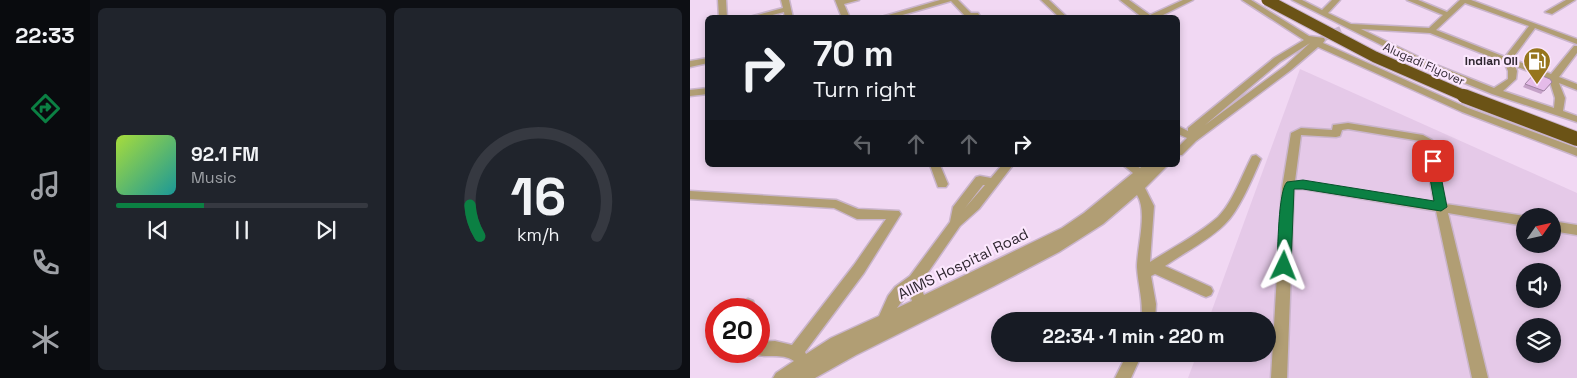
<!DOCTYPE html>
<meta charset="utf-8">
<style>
:root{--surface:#171b24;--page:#20242c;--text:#f1f3f6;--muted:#9ea1a6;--line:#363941;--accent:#0b8043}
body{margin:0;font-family:"Space Grotesk",sans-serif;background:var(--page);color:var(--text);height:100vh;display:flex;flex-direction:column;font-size:19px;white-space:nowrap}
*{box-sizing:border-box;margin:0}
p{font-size:16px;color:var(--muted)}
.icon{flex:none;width:28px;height:28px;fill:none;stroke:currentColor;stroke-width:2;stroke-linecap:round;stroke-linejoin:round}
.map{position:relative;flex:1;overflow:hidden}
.drawer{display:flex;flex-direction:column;gap:8px;padding:8px;background:#0d0f14;width:600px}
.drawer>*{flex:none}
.guide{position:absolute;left:15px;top:15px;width:475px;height:152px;border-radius:8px;box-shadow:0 2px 8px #0003;background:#171b24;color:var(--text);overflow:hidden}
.needle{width:32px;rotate:56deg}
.fabs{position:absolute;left:826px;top:208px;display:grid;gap:10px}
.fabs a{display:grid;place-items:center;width:45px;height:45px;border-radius:50%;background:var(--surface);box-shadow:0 2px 8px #0003;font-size:25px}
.speed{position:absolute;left:15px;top:298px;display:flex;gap:10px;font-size:25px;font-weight:700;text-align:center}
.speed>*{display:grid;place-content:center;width:65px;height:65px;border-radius:50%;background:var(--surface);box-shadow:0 2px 8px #0003;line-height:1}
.speed .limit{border:8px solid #d22;background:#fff;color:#111}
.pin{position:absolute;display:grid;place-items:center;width:42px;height:42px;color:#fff;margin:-21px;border-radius:10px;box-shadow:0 2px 8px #0006}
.me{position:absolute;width:55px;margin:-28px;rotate:2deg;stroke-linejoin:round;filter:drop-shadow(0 0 4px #0008)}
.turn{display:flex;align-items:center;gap:18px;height:105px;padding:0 25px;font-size:22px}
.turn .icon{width:65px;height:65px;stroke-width:2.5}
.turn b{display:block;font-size:35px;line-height:42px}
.lanes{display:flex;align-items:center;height:48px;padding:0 25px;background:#0003;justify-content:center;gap:25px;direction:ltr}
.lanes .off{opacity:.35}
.drawer .widget{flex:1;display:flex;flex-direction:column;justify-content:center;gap:8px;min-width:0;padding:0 18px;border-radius:8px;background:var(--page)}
.drawer .dial{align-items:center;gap:0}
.dial svg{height:130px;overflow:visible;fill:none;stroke:var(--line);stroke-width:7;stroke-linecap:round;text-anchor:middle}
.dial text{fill:var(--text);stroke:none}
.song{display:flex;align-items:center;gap:15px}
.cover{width:60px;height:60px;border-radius:8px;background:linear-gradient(135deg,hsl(80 70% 55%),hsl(180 70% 35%))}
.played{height:5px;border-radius:2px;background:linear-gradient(90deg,var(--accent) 35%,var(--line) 35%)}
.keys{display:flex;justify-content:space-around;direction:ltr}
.drawer .tiles{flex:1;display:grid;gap:8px;grid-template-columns:repeat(2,1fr)}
.trip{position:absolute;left:301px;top:312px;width:285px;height:50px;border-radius:25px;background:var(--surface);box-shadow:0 2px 8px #0003;font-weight:600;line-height:50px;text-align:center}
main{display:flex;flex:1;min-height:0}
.tabs{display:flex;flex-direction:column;width:90px;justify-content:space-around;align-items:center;background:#090b0e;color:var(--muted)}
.tabs .icon{width:35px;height:35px}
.tabs .active{color:var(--accent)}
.tabs b{font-size:22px;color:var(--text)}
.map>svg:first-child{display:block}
</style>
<main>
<nav class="tabs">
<b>22:33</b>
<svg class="icon active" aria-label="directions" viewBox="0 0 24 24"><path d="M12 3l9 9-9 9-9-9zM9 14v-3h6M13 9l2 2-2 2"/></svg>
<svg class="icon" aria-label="music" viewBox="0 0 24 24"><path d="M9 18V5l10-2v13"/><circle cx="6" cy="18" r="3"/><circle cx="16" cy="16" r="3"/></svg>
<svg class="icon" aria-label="phone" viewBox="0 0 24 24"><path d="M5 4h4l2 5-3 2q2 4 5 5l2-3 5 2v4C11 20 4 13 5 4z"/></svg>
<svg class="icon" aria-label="climate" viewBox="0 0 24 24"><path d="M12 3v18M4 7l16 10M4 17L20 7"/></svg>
</nav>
<section class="drawer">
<div class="tiles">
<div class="widget">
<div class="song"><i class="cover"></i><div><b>92.1 FM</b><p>Music</p></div></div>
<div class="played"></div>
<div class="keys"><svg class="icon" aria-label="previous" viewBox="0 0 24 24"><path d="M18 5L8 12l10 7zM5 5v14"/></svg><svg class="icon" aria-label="pause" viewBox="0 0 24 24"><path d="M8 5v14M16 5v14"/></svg><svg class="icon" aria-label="next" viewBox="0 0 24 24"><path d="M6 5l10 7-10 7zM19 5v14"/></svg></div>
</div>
<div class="widget dial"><svg viewBox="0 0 100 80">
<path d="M14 69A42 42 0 1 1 86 69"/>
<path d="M14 69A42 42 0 0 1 8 50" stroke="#0b8043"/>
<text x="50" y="56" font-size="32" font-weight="700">16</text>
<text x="50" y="72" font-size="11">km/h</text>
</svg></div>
</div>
</section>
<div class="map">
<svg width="887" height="378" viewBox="0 0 887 378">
<rect width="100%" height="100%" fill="#f1d8f3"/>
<!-- built -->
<path fill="#e5c9e8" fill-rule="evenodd" d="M610,69l277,124v185h-389l9,-24h71v-33h-60zM835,216h27v28h-27zM835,271h27v28h-27zM835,326h27v28h-27z"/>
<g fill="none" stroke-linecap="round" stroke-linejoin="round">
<!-- minor-tunnel -->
<path stroke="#cab5cc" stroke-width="8" stroke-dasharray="8 4.5" stroke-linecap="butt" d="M632,38l21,-9"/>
<!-- minor casing -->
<g stroke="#cab5cc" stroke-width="3">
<path id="minor" d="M28,0h8l1,18h-8z
M91,0h8l4,18h-8l-1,-6 -23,6h-15l37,-10z
M145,0h24l-15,4 6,14h-8z
M250,0h18l13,13h7l3,5 -15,-1 -15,-16 -59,17h-14z
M351,0h8l19,18h-8z
M430,0h9l21,15 33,-15h10l-36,18h-14z
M552,0h9l58,36 15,2 1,2 -2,3 145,65 109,40v8l-115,-44 -144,-65 -27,23 -95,71 -14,14h-4v-8l9,-9 -9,-4v-8l10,5v-3l86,-70 30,-18zM620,43l-25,23 -80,59 75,-63z
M602,0h10l20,10 10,-10h8l-12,13 23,11 78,4 14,-13 -36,-15h11l29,12 13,-12h11l106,39v5l-42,-16 -23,31 39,15 23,-28h3v7l-18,24 18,7v6l-18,-7 6,15 -2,13 14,5v6l-85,-28 -67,-27zM775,3l64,23 -24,31 -69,-27zM671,29l69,4 74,29 4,9v8l-14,9 -63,-25zM825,66l34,13 6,19 -1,10 -51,-17 13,-12 1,-8z
M876,0h9l-23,14 -7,-2z
M18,58v5l-18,4v-6z
M18,88v6l-18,2v-6z
M658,123l75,12 9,5 14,64 79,12v10l-77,-13 40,165h-16l-36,-167 -133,-22h-9l-7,189h-16l11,-190 9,-55 10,-5 31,2 1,-5zM658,129l72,12 3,2 11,59 -139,-21 6,-46 35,2 4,-1 2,-6z
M566,155l5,4c-8,18 -22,52 -36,65 -17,17 -40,28 -60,42l46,21 2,4 -2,4 -5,2 -5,-2 -46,-21 -4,2 5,28 -1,17h-14c3,-18 -3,-35 -4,-54 0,-20 11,-55 0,-72l-34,29 -44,28 -65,34 -138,69 -41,23h-42l3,-5 18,-12c-13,-9 -27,-2 -40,-7l-1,-3h6v-9l16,-1 17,4 62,-80 32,-46h-29l-23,-11 -144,-9v-8l146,9 22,9 41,2 2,3 -2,3 -35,56 -59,79 1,2 25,-16 48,-22 9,-20 7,-9 15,-11 40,-54 3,-15 23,-30 4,-1 11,2 11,-13h11l-34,44 -19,17 -38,55 1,12 1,2 138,-67 22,-15 49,-40 -10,-8h13l4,3 3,-3h12l-1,2 2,-2h12l-23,23 9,18 -4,56c22,-14 49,-28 68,-45 15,-15 24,-42 34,-61zM293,185h2l-20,23zM219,292l3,9 -15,7z
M240,165h10l8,19 -2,3h-8z
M862,221l25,4v10l-25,-4z
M58,299l5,2 2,8h-14l2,-8z
M437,354h15l-11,24h-16z"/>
</g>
<!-- minor -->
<use href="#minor" fill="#b19e74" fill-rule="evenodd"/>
<!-- highway-bridge-far1 casing -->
<g stroke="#cab5cc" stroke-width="13" stroke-linecap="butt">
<path id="highway-bridge-far1" d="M577,0l108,57 92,40"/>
</g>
<!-- highway-bridge casing -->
<g stroke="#cab5cc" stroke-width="16" stroke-linecap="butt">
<path id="highway-bridge" d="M774,96l113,43"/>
</g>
<!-- highway-bridge-far1 -->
<use href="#highway-bridge-far1" stroke="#6b5316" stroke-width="11"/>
<!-- highway-bridge -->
<use href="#highway-bridge" stroke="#6b5316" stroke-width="14"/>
</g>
<!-- wall -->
<path fill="#c5a1c8" d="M862,82l-11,12 -18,-7 2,-3z"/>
<!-- building -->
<path fill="#e5bbe9" stroke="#a083a3" d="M845,73l15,6 2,3 -8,9 -19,-7z"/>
<!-- route -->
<path fill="#0b8043" stroke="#07532c" d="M743,157l5,4 9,46 -6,4 -138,-22h-9l-3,77 -2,4 -5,2 -5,-2 -2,-4c1,-16 1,-75 10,-84l16,-2 131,21 -7,-40z"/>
<!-- icons -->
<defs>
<g id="fuel-pin" transform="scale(1.4375)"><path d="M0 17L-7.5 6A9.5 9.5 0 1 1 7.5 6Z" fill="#96751d" stroke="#fbe7fd"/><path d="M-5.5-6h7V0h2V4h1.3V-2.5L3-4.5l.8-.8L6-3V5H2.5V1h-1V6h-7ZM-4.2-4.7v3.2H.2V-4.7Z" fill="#fff"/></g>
</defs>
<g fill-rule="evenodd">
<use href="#fuel-pin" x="847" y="61"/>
</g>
<g text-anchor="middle" stroke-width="4.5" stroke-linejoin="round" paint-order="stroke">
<!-- far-poi labels -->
<g font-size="12" font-weight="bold" fill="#302731" stroke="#fbe7fd" text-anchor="end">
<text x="828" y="65">Indian Oil</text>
</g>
<!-- far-street labels -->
<g font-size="12" fill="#302731" stroke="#fbe7fd">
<text transform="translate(734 64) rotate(24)" y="4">Alugadi Flyover</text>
</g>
<!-- street labels -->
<g font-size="15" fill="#302731" stroke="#fbe7fd">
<text transform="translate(273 264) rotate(-26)" y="5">AIIMS Hospital Road</text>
</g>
</g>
</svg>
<div class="fabs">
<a><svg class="needle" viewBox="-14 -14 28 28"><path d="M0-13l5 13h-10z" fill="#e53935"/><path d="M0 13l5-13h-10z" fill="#9ea1a6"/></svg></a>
<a><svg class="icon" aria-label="sound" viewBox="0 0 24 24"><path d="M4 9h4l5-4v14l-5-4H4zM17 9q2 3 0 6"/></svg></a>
<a><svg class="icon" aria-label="layers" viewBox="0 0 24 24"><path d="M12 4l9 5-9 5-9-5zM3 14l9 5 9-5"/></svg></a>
</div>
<div class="speed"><div class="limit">20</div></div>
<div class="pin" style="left:743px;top:161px;background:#d93025"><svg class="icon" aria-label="arrive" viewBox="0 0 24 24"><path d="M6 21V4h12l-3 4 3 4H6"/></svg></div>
<svg class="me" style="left:594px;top:266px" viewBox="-20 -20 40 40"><path d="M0-17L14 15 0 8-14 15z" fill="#0b8043" stroke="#fff" stroke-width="4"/></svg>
<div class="trip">22:34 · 1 min · 220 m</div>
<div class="guide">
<div class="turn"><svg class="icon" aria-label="right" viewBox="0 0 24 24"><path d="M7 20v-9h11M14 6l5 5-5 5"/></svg><div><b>70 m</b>Turn right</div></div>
<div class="lanes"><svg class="icon off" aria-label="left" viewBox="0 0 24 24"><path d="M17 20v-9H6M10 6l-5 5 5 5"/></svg><svg class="icon off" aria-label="ahead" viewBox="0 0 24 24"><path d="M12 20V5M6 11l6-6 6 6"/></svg><svg class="icon off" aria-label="ahead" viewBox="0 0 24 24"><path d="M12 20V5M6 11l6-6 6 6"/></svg><svg class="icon" aria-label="right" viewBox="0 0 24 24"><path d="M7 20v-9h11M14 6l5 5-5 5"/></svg></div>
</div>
</div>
</main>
